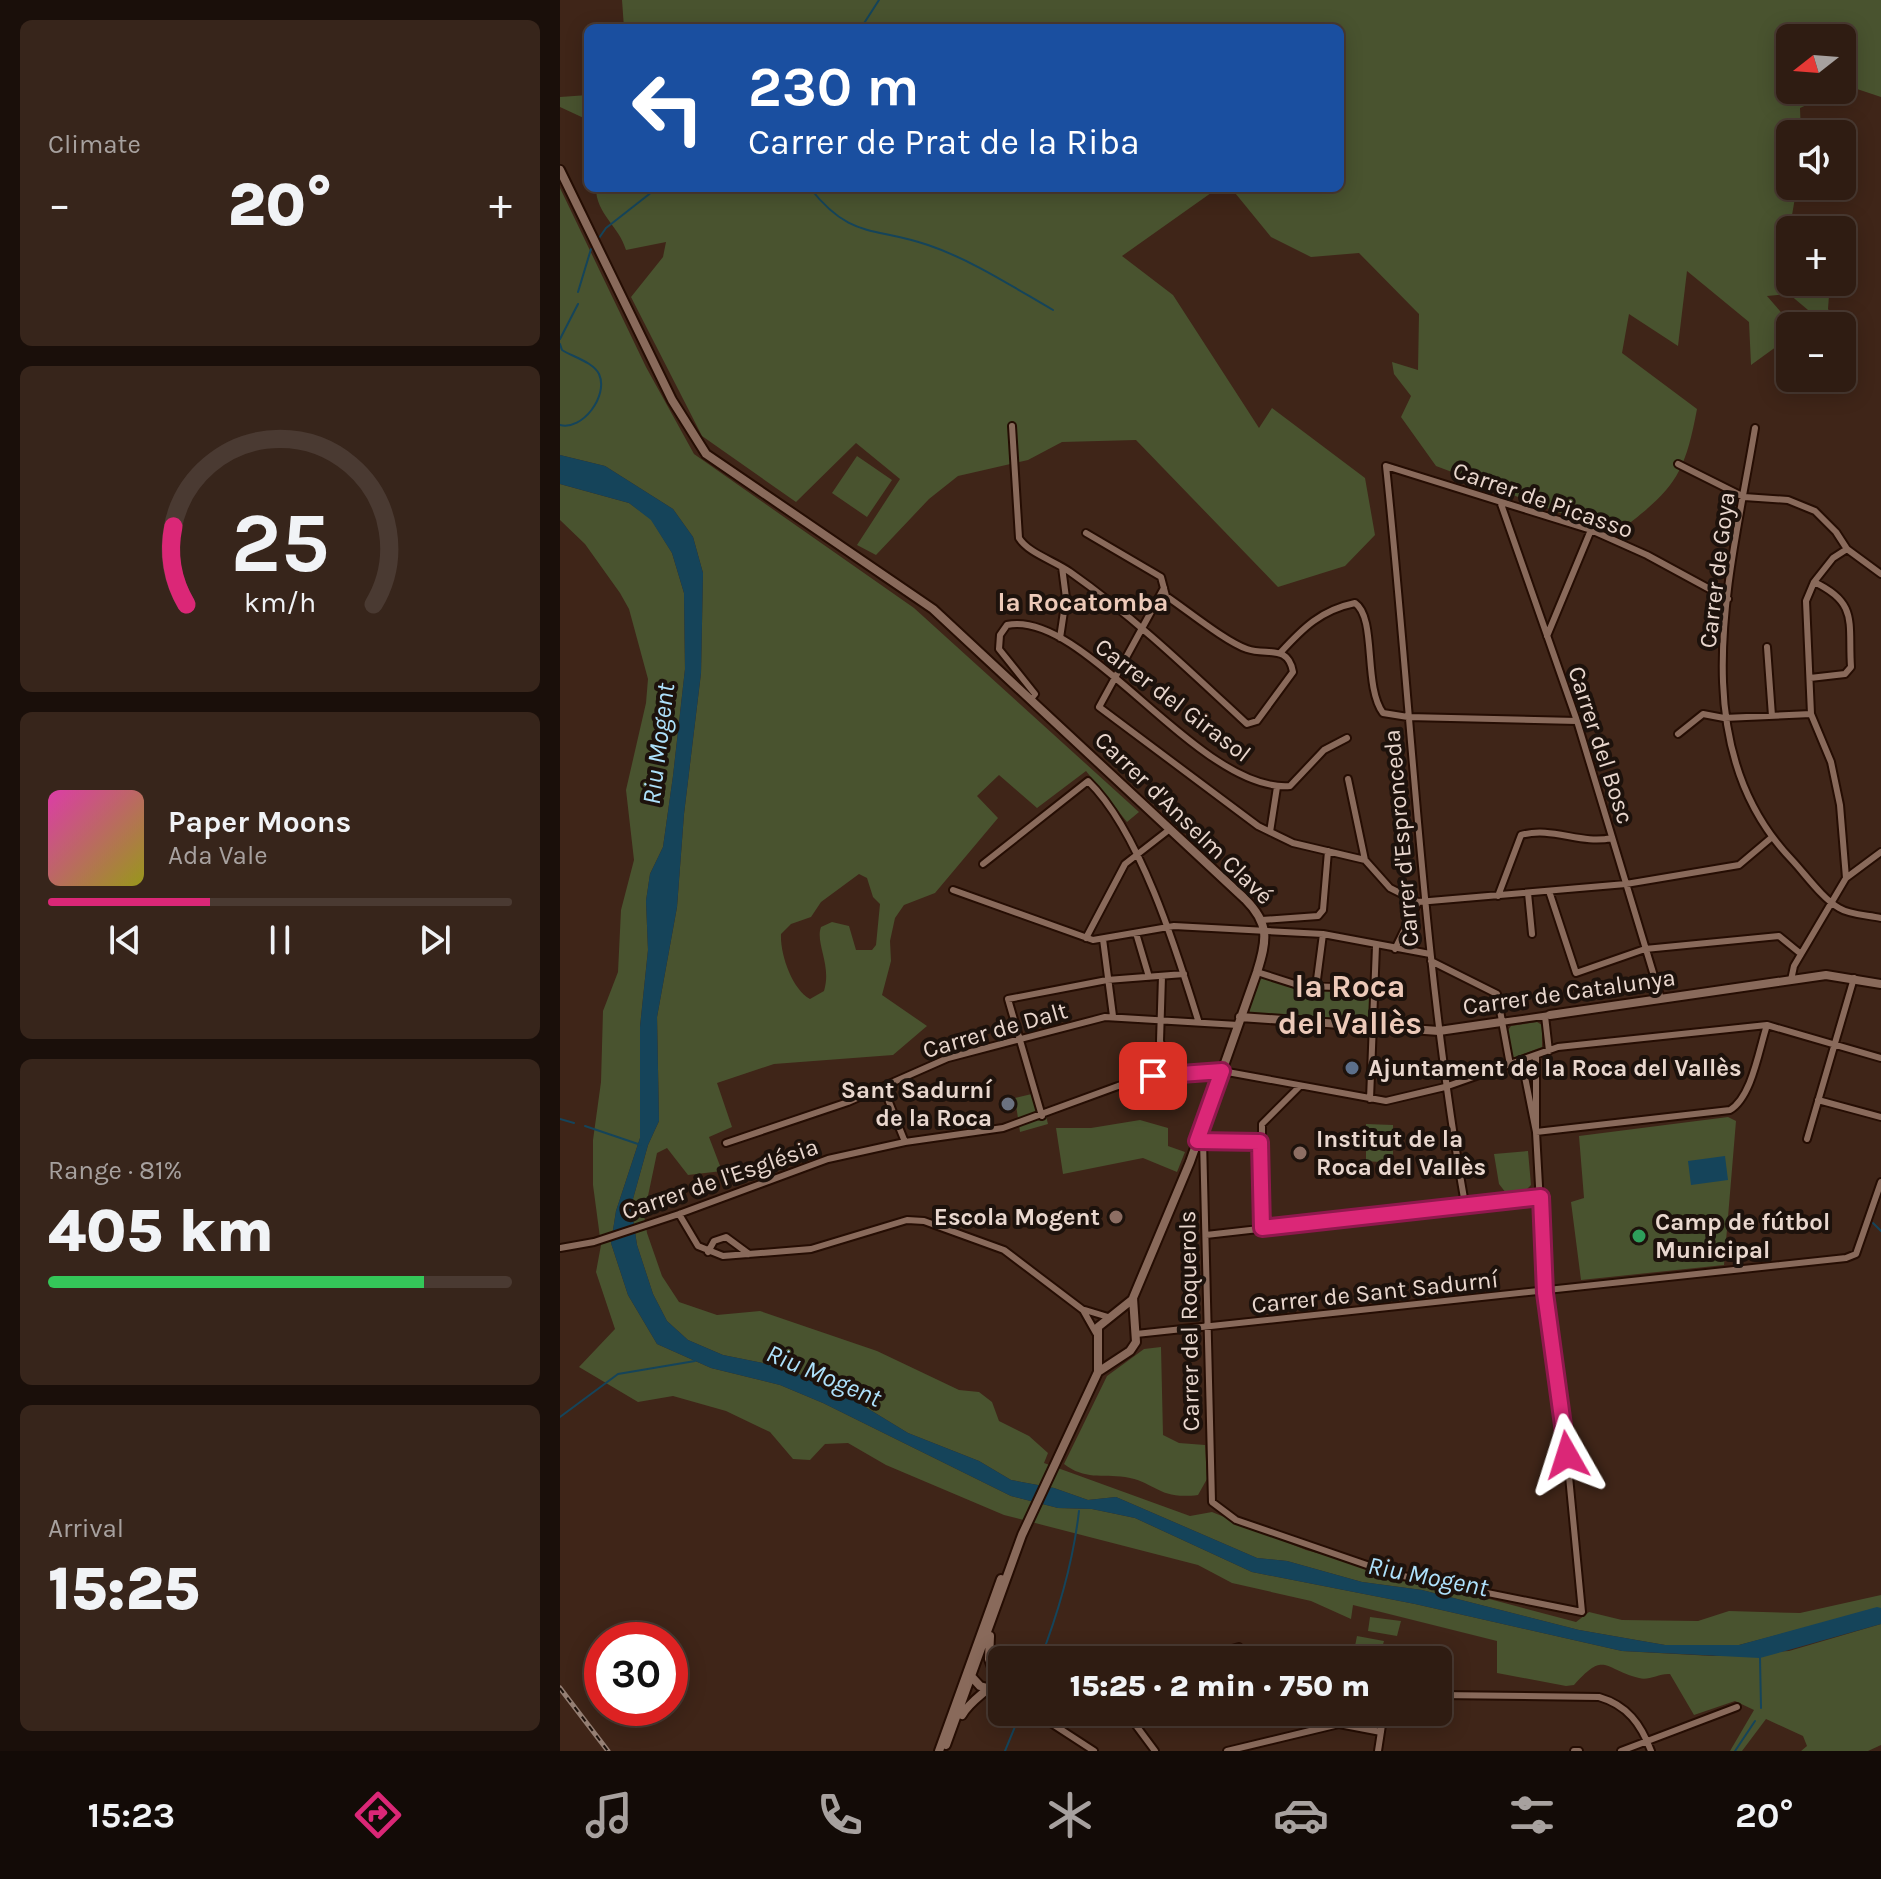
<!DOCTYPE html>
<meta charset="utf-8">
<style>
:root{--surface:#2f1c12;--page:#37251b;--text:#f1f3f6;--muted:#a7a19f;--line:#4a3a32;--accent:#db2777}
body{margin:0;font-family:Karla,sans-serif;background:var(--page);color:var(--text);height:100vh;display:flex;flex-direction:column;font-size:30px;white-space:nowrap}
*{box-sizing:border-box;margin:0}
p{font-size:26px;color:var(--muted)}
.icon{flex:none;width:44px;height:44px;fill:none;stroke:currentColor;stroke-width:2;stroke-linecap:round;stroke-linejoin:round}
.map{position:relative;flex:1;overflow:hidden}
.side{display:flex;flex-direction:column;gap:20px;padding:20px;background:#1a0f0a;width:560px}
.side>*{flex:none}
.banner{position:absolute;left:24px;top:24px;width:760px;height:168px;border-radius:12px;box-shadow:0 4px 20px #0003,0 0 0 2px var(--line);background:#1a4fa0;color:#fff;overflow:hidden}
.needle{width:52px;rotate:253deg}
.buttons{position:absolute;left:1216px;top:24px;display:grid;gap:16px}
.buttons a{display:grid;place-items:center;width:80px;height:80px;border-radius:12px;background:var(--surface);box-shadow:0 4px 20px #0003,0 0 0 2px var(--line);font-size:40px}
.speed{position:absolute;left:24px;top:1622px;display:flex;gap:16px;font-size:40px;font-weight:700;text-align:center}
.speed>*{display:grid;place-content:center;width:104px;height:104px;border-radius:50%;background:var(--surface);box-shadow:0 4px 20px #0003,0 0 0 2px var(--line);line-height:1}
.speed .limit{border:12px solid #d22;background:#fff;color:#111}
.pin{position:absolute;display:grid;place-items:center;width:68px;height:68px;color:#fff;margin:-34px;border-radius:16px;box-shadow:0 4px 12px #0006}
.me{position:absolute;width:88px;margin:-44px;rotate:354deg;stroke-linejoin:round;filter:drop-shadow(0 0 6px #0008)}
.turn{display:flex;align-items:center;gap:28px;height:168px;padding:0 32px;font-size:36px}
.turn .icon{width:104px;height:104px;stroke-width:2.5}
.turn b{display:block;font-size:56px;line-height:68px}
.big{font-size:60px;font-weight:800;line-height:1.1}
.side .tile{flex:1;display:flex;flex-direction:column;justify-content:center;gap:12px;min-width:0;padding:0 28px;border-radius:12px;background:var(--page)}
.side .dial{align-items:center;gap:0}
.dial svg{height:208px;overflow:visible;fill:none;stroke:var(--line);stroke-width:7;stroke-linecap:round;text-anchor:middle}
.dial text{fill:var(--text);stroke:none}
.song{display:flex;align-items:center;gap:24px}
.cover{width:96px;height:96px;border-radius:12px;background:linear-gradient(135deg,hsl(320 70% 55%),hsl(60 70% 35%))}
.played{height:8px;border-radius:4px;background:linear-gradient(90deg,var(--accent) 35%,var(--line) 35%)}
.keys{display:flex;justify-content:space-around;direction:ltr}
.heat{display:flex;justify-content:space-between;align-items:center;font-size:44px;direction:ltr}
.charge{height:12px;border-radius:6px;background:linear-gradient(90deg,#34c759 81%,var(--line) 0)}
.trip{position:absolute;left:428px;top:1646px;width:464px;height:80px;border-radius:12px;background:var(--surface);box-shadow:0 4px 20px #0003,0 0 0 2px var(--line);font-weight:800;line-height:80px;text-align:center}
.tab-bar{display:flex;height:128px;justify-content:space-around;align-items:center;background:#130b07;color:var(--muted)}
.tab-bar .icon{width:56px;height:56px}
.tab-bar .selected{color:var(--accent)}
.tab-bar b{font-size:36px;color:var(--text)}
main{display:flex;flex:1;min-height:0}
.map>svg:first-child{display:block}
</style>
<main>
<section class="side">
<div class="tile"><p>Climate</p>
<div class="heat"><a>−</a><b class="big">20°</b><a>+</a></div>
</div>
<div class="tile dial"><svg viewBox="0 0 100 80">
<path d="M14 69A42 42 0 1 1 86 69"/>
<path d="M14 69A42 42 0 0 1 9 39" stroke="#db2777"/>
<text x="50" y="56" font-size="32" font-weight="700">25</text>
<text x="50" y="72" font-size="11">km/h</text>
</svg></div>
<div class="tile">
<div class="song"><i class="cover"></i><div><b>Paper Moons</b><p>Ada Vale</p></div></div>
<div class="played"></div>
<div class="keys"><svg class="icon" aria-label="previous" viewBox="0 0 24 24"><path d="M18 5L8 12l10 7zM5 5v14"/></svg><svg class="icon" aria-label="pause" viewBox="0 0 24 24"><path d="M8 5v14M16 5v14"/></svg><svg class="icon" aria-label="next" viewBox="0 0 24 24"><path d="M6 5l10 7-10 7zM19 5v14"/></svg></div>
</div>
<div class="tile"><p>Range · 81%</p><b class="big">405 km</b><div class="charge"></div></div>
<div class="tile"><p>Arrival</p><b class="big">15:25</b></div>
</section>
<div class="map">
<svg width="1321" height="1751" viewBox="0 0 1321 1751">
<rect width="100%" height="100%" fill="#3f2518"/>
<!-- green -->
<path fill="#49532f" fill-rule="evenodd" d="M62,0h1259v97l-33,-11 -6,3v-51h-52v52h49l-39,18 1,26h-11v52h7l-6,35 10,9h-11v52h40l-2,27 12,17h-13l-38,-32 -22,2 26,30h-3v15l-3,-2 -36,26 -2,-43 -62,-51 -9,75 -49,-32 -7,39 75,56c-13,71 -25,81 -81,125l-180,-68 -35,-49 10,-21 -17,-22 -2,-12 26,8 1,-56 -60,-61 -48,4 -40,-20 -40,-49h109v-160h-716z
M28,95v25l-28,-13v-10z
M0,188l86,179 48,87 220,154 225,204 -12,10 -41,-51 -49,37 -38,-33 -22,21 21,22 -63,75 -31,12 -9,13 -5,23 1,20 -9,34 45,31 -34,29 -119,9 -57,19 15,44 -23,10 13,34 -34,4 -21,-27 -10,5 -13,62 3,18 15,43 17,26 38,13 43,-4 117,40 82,39 20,2 13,10 7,19 30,15 19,17 -4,10 146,53 22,-4 94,38 270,72 13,-10 33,8 76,1 31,-10 71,2 81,-18v13l-142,37h-74l-86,-15 -157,-40 -60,-8 -75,-21 -30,-3 -141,-61 -28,3 -34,-12 -43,-8 -32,-19 -71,-28 -64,-39 -62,-27 -59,-12 -35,-15 -21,-19 -14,-27 -16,-49 -6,-39 17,-61 11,-24 -2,-104 20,-110 7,-93 17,-141 2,-100 -10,-36 -20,-28 -68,-43 -45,-11zM299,874l8,4 6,19 7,7 -4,41 -4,5h-16l-7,-24 -17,-4 -11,5c-6,16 11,38 3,64l-14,8c-18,-10 -30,-45 -29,-65l10,-10 20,-7 10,-15z
M36,188h622l-96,68 51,39 86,133 13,-20 93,70 10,57 -30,31 -67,21 -142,-147 -74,2 -34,18 -70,16 -29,23 -53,56 -19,-10 43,-66 -44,-36 -60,59 -94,-66 -71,-139 32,-40 3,-15 -40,8c-7,-24 -30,-36 -30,-62z
M297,456l35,24 -25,37 -35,-24z
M0,484l69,19 22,16 21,34 12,40 1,76 -12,107 -10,71 -13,27 -4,27 2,49 -8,77v111l-24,73 -5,32 17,52 29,49 54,24 69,17 43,18 188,93 47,12 34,1 43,9 117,54 163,32 207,47 91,5 76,-5 92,-27v121l-13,6h-67l6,-5 -4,-10 -37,-17 -24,32h-12l24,-41 -19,-9 -41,14 -24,-41c-11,-1 -21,7 -31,4 -36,-9 -34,-28 -65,7l-8,1 -69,-13v-32l-144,-36 -2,14 -40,-18 -79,-18 -34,-18 -194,-50 -118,-50 -38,-22 -23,1 -15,16 -17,-1 -23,-27 -44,-21 -53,-15 -35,6 -59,-35 36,-38 -19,-57 5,-27 -8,-60v-45l8,-58 2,-71 15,-39 3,-62 13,-50 -8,-70 20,-87 2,-24 -19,-70 -9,-16 -35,-49 -25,-24z
M701,974l40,12 73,4 -2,36 -118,-9 -5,-6z
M977,1022l5,3v22l-29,11 -5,-28 3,-4z
M480,1092l8,32 -28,8 -5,-34z
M1168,1117l8,4 -12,144 -143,15 -10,-78 13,-4 -5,-62z
M580,1120l28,8v18l17,6 -8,20 -34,-14 -80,16 -7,-46h35z
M806,1124l27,1v38l-27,-2z
M968,1151l3,34 -5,5 -20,3 -7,-9 -5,-30z
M601,1347l2,88 16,8 26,2 2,34 -9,16c-40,5 -42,-13 -73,-18 -24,-3 -40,3 -61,-13l43,-88 37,-27z
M810,1617l31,4 -4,15 -29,-5z
M797,1636l27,5 -4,14 -26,-4z"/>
<!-- water -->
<path fill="#15445a" d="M0,455l45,11 68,43 20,28 10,36 -2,100 -17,141 -7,93 -20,110 2,104 -11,24 -17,61 6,39 16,49 14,27 21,19 35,15 59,12 62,27 64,39 71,28 32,19 43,8 34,12 28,-3 141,61 30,3 75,21 60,8 157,40 86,15h74l138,-38 4,1v16l-121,34 -138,-7 -207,-47 -163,-32 -117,-54 -43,-9 -34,-1 -47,-12 -188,-93 -43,-18 -69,-17 -54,-24 -29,-49 -17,-52 5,-32 24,-73v-111l8,-77 -2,-49 4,-27 13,-27 10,-71 12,-107 -1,-76 -12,-40 -21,-33 -22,-17 -69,-19z
M1165,1156l3,24 -37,5 -3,-24z"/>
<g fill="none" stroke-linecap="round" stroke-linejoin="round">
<!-- stream -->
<path stroke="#15445a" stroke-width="2" d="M301,28l18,-28
M250,188c41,52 63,38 118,57 44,15 85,42 125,65
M39,238l7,-10 51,-40
M18,292l13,-43
M0,339l18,-35
M0,344l2,6c11,7 31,12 37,24 10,22 -17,57 -39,51
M0,1119l14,4
M25,1126l56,19
M1313,1223l8,8
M0,1417l58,-43 77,-13
M1200,1658l1,50
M480,1660c19,-49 33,-97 39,-149
M445,1751l16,-39
M1175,1751l20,-30"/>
<!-- street casing -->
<g stroke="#250d03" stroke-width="10">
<path id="street" d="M452,426l7,112c9,15 36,23 51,34 64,45 120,99 177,152l10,-3 36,-49c-5,-28 -26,-16 -46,-23 -21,-7 -60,-39 -81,-53l-5,-19 -75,-44
M1195,428c-23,141 -75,316 37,432 14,15 30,38 47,48 11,7 30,7 42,10
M1118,464l66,33 44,3 27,11 21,21 11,17 34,25
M941,504l76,217 84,278
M604,588l-65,119 159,119 35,17 72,17 25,28 28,14 208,-18 113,-19 32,-27
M987,636l44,-106
M500,638l6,-40 -4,-31
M1207,647l5,69
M721,652c22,-24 40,-42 74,-49 22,15 8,83 28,110l25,4 169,4
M1250,678l35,-4 6,-7c-3,-44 8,-64 -37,-85
M471,699l4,-5 -36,-45 1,-14 7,-10c77,-17 192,168 283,161l34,-36 23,-12
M1118,734l25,-20 21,4 87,-4
M788,779l17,81
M710,832l7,-45
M423,864l105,-83c52,50 89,171 110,239
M1286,878l-6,-73 -9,-43 -20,-48 -5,-113 8,-19 19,-24 14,-9
M393,890l140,50 81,-14 149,8 107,20
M989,891l27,82 69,-24 134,-13 22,18
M968,893l4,41
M938,896l23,-61c32,-9 59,10 91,3
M702,920l56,-4 5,-6 5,-59
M576,933l13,44
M526,938l39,-74 45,-35
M543,939l10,77
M835,949l23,-47
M871,961l66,33 13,71
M697,972l44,14 75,2
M602,976l-2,65 10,32
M1231,980l3,-14 52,-88 35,-26
M756,987l7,-53
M985,1016l4,35
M941,1022l49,-7
M976,1056v72
M323,1087l22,55
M810,1099l6,-153
M1258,1100l63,17
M482,1116l-34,-117 99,-19 77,-6
M976,1132l194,-22c22,-13 29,-61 37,-85
M1247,1139l47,-161
M641,1140l59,2
M643,1140l9,362 24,18 157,54 189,38 -18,-188 -19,-131 -9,-161 -14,-70
M166,1143l122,-41 100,-44 157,-41 133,8
M905,1204c-43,-244 -53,-492 -79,-738l205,64 56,25 81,44
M119,1214l19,32 25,10 88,-7 96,-29 17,1 80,29 79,60 13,23
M702,1228v-104l38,-38
M646,1235l335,-38
M0,1248l34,-6 85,-28 149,-55 77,-17 98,-14 115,-42 52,-13 52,-2 164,30 59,-14 113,-40 209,-22 114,33
M148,1252l6,-11 12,-4 23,17
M525,1310l23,7
M576,1334l710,-76 10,-4 25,-72
M672,1660v-11l7,-2
M878,1695l161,2c28,8 42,27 52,54
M474,1712l60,39
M566,1712l29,39
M667,1751l112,-27 42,8
M818,1751l6,-39
M1014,1751h5
M1061,1751l116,-44"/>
</g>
<!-- secondary casing -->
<g stroke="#250d03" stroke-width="12">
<path id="secondary" d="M0,170l112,230 34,54 227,155 312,290c25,25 22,41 12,73l-67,190 -57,136 3,44 -6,9 -32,21
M990,1015l276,-40 55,9
M680,1017l199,14 62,-9
M430,1636l-1,23 8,22
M410,1675l10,11 22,6
M402,1715c9,-16 30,-26 34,-36
M386,1745l76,-210 76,-163v-45l35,-28
M379,1751l62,-172"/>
</g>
<!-- street -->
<use href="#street" stroke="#896a5b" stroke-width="6"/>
<!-- secondary -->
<use href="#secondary" stroke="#896a5b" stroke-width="8"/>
<!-- rail casing -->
<g stroke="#957f74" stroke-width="5">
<path id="rail" d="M0,1688l48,63"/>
</g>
<!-- rail -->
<use href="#rail" stroke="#1d120c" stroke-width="2" stroke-dasharray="6" stroke-linecap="butt"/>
</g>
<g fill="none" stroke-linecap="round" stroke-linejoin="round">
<!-- route casing -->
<g stroke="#8e194d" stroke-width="20">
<path id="route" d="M593,1076l69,-5 -25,70 63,1 2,86 279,-31 4,96 22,162"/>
</g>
<!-- route -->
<use href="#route" stroke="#db2777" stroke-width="14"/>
</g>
<!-- markers -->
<circle fill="#5c6f8a" stroke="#1d120c" stroke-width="3" cx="792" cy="1068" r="8"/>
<circle fill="#6b7280" stroke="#1d120c" stroke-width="3" cx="448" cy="1104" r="8"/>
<g fill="#8d6e63" stroke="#1d120c" stroke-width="3">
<circle cx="740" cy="1153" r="8"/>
<circle cx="556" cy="1217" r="8"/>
</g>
<circle fill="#2e9e5b" stroke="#1d120c" stroke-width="3" cx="1079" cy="1236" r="8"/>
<g text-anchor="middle" stroke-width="8" stroke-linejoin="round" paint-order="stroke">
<!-- street labels -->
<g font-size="24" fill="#e9d7ce" stroke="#1d120c">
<text transform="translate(983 500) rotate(19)" y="8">Carrer de Picasso</text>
<text transform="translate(1157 570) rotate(-83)" y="8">Carrer de Goya</text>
<text transform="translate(613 700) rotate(37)" y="8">Carrer del Girasol</text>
<text transform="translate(1041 745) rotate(72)" y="8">Carrer del Bosc</text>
<text transform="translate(624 818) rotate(44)" y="8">Carrer d'Anselm Clavé</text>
<text transform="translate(841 838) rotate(-95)" y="8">Carrer d'Espronceda</text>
<text transform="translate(1009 992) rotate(-8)" y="8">Carrer de Catalunya</text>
<text transform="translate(435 1030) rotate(-16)" y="8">Carrer de Dalt</text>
<text transform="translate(160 1179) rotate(-19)" y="8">Carrer de l'Església</text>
<text transform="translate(815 1292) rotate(-6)" y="8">Carrer de Sant Sadurní</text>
<text transform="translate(629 1321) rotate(-91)" y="8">Carrer del Roquerols</text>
</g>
<!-- poi labels -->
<g font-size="24" font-weight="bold" fill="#e9d7ce" stroke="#1d120c" text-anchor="start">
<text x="808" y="1076">Ajuntament de la Roca del Vallès</text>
<text x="432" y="1098" text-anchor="end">Sant Sadurní<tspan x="432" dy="28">de la Roca</tspan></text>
<text x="756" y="1147">Institut de la<tspan x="756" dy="28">Roca del Vallès</tspan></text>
<text x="540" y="1225" text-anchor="end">Escola Mogent</text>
<text x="1095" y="1230">Camp de fútbol<tspan x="1095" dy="28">Municipal</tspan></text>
</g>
<!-- neighbourhood labels -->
<g font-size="26" font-weight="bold" fill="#edcab9" stroke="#1d120c">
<text x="523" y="611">la Rocatomba</text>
</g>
<!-- water labels -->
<g font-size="26" font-style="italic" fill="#aee1fc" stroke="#1d120c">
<text transform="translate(98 744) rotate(-83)" y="9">Riu Mogent</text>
<text transform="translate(264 1375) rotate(23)" y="9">Riu Mogent</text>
<text transform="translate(868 1576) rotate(11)" y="9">Riu Mogent</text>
</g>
<!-- district labels -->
<g font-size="32" font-weight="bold" fill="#edcab9" stroke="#1d120c">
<text x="790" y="997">la Roca<tspan x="790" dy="37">del Vallès</tspan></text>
</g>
</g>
</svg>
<div class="buttons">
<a><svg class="needle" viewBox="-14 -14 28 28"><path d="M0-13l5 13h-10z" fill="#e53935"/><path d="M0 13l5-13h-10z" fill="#a7a19f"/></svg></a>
<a><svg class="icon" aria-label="sound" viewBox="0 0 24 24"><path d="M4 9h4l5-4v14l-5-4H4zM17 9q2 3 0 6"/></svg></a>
<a>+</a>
<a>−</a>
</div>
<div class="speed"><div class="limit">30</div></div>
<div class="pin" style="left:593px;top:1076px;background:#d93025"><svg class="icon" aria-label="arrive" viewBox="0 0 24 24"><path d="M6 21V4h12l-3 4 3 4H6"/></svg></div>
<svg class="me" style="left:1007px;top:1455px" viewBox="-20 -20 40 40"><path d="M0-17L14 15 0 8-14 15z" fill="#db2777" stroke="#fff" stroke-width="4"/></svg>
<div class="trip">15:25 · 2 min · 750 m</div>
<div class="banner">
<div class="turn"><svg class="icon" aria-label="left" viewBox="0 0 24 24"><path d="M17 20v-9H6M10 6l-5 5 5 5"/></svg><div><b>230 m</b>Carrer de Prat de la Riba</div></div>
</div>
</div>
</main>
<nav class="tab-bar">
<b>15:23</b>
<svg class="icon selected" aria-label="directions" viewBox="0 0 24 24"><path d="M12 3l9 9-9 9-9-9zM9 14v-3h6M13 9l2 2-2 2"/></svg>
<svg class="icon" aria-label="music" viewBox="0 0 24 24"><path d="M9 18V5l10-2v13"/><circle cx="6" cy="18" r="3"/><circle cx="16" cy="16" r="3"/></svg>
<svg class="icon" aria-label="phone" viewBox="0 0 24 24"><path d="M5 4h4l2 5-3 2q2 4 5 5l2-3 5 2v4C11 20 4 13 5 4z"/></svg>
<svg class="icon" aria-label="climate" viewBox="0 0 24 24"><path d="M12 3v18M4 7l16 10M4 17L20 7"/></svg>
<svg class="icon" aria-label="car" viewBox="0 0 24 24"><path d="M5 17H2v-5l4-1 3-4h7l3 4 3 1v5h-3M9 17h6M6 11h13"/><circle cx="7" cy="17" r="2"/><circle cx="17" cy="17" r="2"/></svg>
<svg class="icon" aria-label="filters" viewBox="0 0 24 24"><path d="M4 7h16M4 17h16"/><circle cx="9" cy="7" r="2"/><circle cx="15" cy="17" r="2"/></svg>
<b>20°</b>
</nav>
